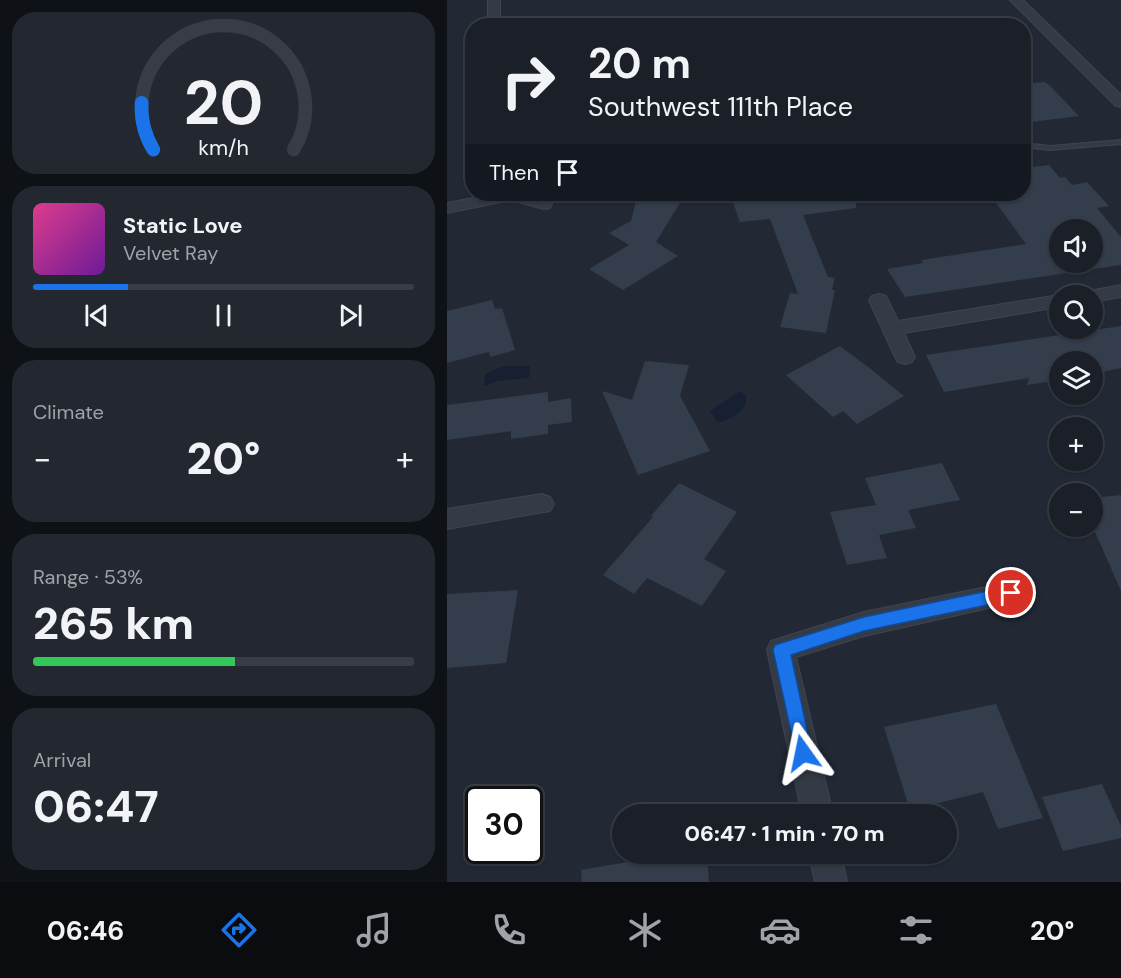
<!DOCTYPE html>
<meta charset="utf-8">
<style>
:root{--surface:#1a1f28;--page:#232730;--text:#f1f3f6;--muted:#9fa2a8;--line:#383d45;--accent:#1a73e8}
body{margin:0;font-family:"DM Sans",sans-serif;background:var(--page);color:var(--text);height:100vh;display:flex;flex-direction:column;font-size:22px;white-space:nowrap}
*{box-sizing:border-box;margin:0}
p{font-size:20px;color:var(--muted)}
.icon{flex:none;width:33px;height:33px;fill:none;stroke:currentColor;stroke-width:2;stroke-linecap:round;stroke-linejoin:round}
.map{position:relative;flex:1;overflow:hidden}
.drawer{display:flex;flex-direction:column;gap:12px;padding:12px;background:#0e1116;width:447px}
.drawer>*{flex:none}
.banner{position:absolute;left:18px;top:18px;width:566px;height:183px;border-radius:24px;box-shadow:0 2px 4px #0004,0 0 0 2px var(--line);background:#1a1f28;color:var(--text);overflow:hidden}
.controls{position:absolute;left:602px;top:219px;display:grid;gap:12px}
.controls a{display:grid;place-items:center;width:54px;height:54px;border-radius:50%;background:var(--surface);box-shadow:0 2px 4px #0004,0 0 0 2px var(--line);font-size:30px}
.speed{position:absolute;left:18px;top:786px;display:flex;gap:12px;font-size:30px;font-weight:700;text-align:center}
.speed>*{display:grid;place-content:center;width:78px;height:78px;border-radius:50%;background:var(--surface);box-shadow:0 2px 4px #0004,0 0 0 2px var(--line);line-height:1}
.speed .limit{border:3px solid #111;border-radius:9px;background:#fff;color:#111}
.pin{position:absolute;display:grid;place-items:center;width:51px;height:51px;color:#fff;margin:-26px;border:3px solid #fff;border-radius:50%;box-shadow:0 2px 6px #0007}
.me{position:absolute;width:66px;margin:-33px;rotate:348deg;stroke-linejoin:round;filter:drop-shadow(0 0 4px #0008)}
.turn{display:flex;align-items:center;gap:21px;height:126px;padding:0 24px;font-size:27px}
.turn .icon{width:78px;height:78px;stroke-width:2.5}
.turn b{display:block;font-size:42px;line-height:51px}
.then{display:flex;align-items:center;height:57px;padding:0 24px;background:#0003;gap:12px;font-size:22px}
.big{font-size:45px;font-weight:800;line-height:1.1}
.drawer .tile{flex:1;display:flex;flex-direction:column;justify-content:center;gap:9px;min-width:0;padding:0 21px;border-radius:24px;background:var(--page)}
.drawer .dial{align-items:center;gap:0}
.dial svg{height:156px;overflow:visible;fill:none;stroke:var(--line);stroke-width:7;stroke-linecap:round;text-anchor:middle}
.dial text{fill:var(--text);stroke:none}
.song{display:flex;align-items:center;gap:18px}
.cover{width:72px;height:72px;border-radius:9px;background:linear-gradient(135deg,hsl(330 70% 55%),hsl(280 70% 35%))}
.played{height:6px;border-radius:3px;background:linear-gradient(90deg,var(--accent) 25%,var(--line) 25%)}
.keys{display:flex;justify-content:space-around;direction:ltr}
.heat{display:flex;justify-content:space-between;align-items:center;font-size:33px;direction:ltr}
.charge{height:9px;border-radius:4px;background:linear-gradient(90deg,#34c759 53%,var(--line) 0)}
.trip{position:absolute;left:165px;top:804px;width:345px;height:60px;border-radius:30px;background:var(--surface);box-shadow:0 2px 4px #0004,0 0 0 2px var(--line);font-weight:800;line-height:60px;text-align:center}
.tabs{display:flex;height:96px;justify-content:space-around;align-items:center;background:#0a0c10;color:var(--muted)}
.tabs .icon{width:42px;height:42px}
.tabs .current{color:var(--accent)}
.tabs b{font-size:27px;color:var(--text)}
main{display:flex;flex:1;min-height:0}
.map>svg:first-child{display:block}
</style>
<main>
<section class="drawer">
<div class="tile dial"><svg viewBox="0 0 100 80">
<path d="M14 69A42 42 0 1 1 86 69"/>
<path d="M14 69A42 42 0 0 1 8 45" stroke="#1a73e8"/>
<text x="50" y="56" font-size="32" font-weight="700">20</text>
<text x="50" y="72" font-size="11">km/h</text>
</svg></div>
<div class="tile">
<div class="song"><i class="cover"></i><div><b>Static Love</b><p>Velvet Ray</p></div></div>
<div class="played"></div>
<div class="keys"><svg class="icon" aria-label="previous" viewBox="0 0 24 24"><path d="M18 5L8 12l10 7zM5 5v14"/></svg><svg class="icon" aria-label="pause" viewBox="0 0 24 24"><path d="M8 5v14M16 5v14"/></svg><svg class="icon" aria-label="next" viewBox="0 0 24 24"><path d="M6 5l10 7-10 7zM19 5v14"/></svg></div>
</div>
<div class="tile"><p>Climate</p>
<div class="heat"><a>−</a><b class="big">20°</b><a>+</a></div>
</div>
<div class="tile"><p>Range · 53%</p><b class="big">265 km</b><div class="charge"></div></div>
<div class="tile"><p>Arrival</p><b class="big">06:47</b></div>
</section>
<div class="map">
<svg width="674" height="882" viewBox="0 0 674 882">
<rect width="100%" height="100%" fill="#222935"/>
<!-- water -->
<path fill="#162032" d="M57,366h26l-1,12 -31,3 -14,5 1,-12z
M292,391l7,4c2,18 -15,23 -28,28l-8,-12z"/>
<!-- building -->
<path fill="#343d4c" fill-rule="evenodd" d="M598,82l5,4 29,30 -56,7v-39z
M602,165l11,13 5,-1 7,8 15,-3 22,24 -12,2 24,29v28l-216,32 -18,-28 36,-6 -2,-3 105,-16 -32,-44 29,-4v-28zM612,230h33v32h-33z
M191,194h33l-1,3 13,1 -27,44 22,14 -55,34 -34,-21 40,-24 -20,-12 22,-12z
M283,194h126v14l-53,7 25,62 7,1 -3,12h3l-9,43 -46,-6 10,-34 8,1 -28,-75 -30,3z
M45,300l3,9 7,-1 13,42 -25,7 -1,-5 -42,11v-52z
M674,326v42l-29,6v-12h-33v18l-32,5 2,-7 -85,14 -18,-37z
M393,346l32,24 32,26 -47,28 -14,-13 -10,6 -47,-42z
M198,361l44,4 -9,31 30,55 -72,24 -36,-84 30,9z
M101,392v10l23,-4 1,24 -24,3v9l-37,5v-8l-64,9v-35z
M495,463l18,37 -52,10 8,18 -37,7 8,23 -40,7 -17,-53 46,-7 -11,-27z
M232,483l58,29 -33,47 22,12 -24,35 -55,-28 -13,16 -31,-19 50,-58 -2,-1z
M674,495v96l-29,-66v-27z
M71,590l-12,73 -59,5v-74z
M549,704l47,114 -45,11 -15,-37 -73,18 -26,-83z
M655,784l19,42v12l-58,13 -21,-54z
M227,854h33l2,28h-127l-1,-12z"/>
<g fill="none" stroke-linecap="round" stroke-linejoin="round">
<!-- lane casing -->
<g stroke="#3e4450" stroke-width="2">
<path id="lane" d="M674,140v4l-71,6 -27,-3v-4l27,3z"/>
</g>
<!-- street casing -->
<g stroke="#3e4450" stroke-width="2">
<path id="street" d="M41,0h12v23l3,3 -15,-2z
M563,0h13l98,95v12l-5,-1z
M47,194h30l26,6 2,4 -2,4 -6,1 -33,-9 -64,13v-10z
M674,285v12l-29,5v-6h-10l2,-4z
M432,294l7,2 12,25 161,-26 2,1h-2v11l-155,26 11,24 -3,5 -7,2 -7,-2 -3,-5 -26,-57 3,-4z
M95,494l8,3 4,7 -4,7 -103,18v-20z
M564,582l9,3 4,8 -4,8 -156,35 -68,21 37,157h-31l-35,-164 4,-9 93,-29z
M362,854h32l6,28h-32z"/>
</g>
<!-- lane -->
<use href="#lane" fill="#353b46" fill-rule="evenodd"/>
<!-- street -->
<use href="#street" fill="#353b46" fill-rule="evenodd"/>
</g>
<!-- route -->
<path fill="#1a73e8" stroke="#114b97" stroke-width="1.5" d="M564,586l5,2 3,5 -3,5 -5,2 -147,31 -73,24 21,98 -2,6 -7,3 -6,-3 -24,-109 2,-5 89,-28z"/>
</svg>
<div class="controls">
<a><svg class="icon" aria-label="sound" viewBox="0 0 24 24"><path d="M4 9h4l5-4v14l-5-4H4zM17 9q2 3 0 6"/></svg></a>
<a><svg class="icon" aria-label="search" viewBox="0 0 24 24"><circle cx="10" cy="10" r="6"/><path d="M15 15l6 6"/></svg></a>
<a><svg class="icon" aria-label="layers" viewBox="0 0 24 24"><path d="M12 4l9 5-9 5-9-5zM3 14l9 5 9-5"/></svg></a>
<a>+</a>
<a>−</a>
</div>
<div class="speed"><div class="limit">30</div></div>
<div class="pin" style="left:564px;top:593px;background:#d93025"><svg class="icon" aria-label="arrive" viewBox="0 0 24 24"><path d="M6 21V4h12l-3 4 3 4H6"/></svg></div>
<svg class="me" style="left:356px;top:753px" viewBox="-20 -20 40 40"><path d="M0-17L14 15 0 8-14 15z" fill="#1a73e8" stroke="#fff" stroke-width="4"/></svg>
<div class="trip">06:47 · 1 min · 70 m</div>
<div class="banner">
<div class="turn"><svg class="icon" aria-label="right" viewBox="0 0 24 24"><path d="M7 20v-9h11M14 6l5 5-5 5"/></svg><div><b>20 m</b>Southwest 111th Place</div></div>
<div class="then">Then<svg class="icon" aria-label="arrive" viewBox="0 0 24 24"><path d="M6 21V4h12l-3 4 3 4H6"/></svg></div>
</div>
</div>
</main>
<nav class="tabs">
<b>06:46</b>
<svg class="icon current" aria-label="directions" viewBox="0 0 24 24"><path d="M12 3l9 9-9 9-9-9zM9 14v-3h6M13 9l2 2-2 2"/></svg>
<svg class="icon" aria-label="music" viewBox="0 0 24 24"><path d="M9 18V5l10-2v13"/><circle cx="6" cy="18" r="3"/><circle cx="16" cy="16" r="3"/></svg>
<svg class="icon" aria-label="phone" viewBox="0 0 24 24"><path d="M5 4h4l2 5-3 2q2 4 5 5l2-3 5 2v4C11 20 4 13 5 4z"/></svg>
<svg class="icon" aria-label="climate" viewBox="0 0 24 24"><path d="M12 3v18M4 7l16 10M4 17L20 7"/></svg>
<svg class="icon" aria-label="car" viewBox="0 0 24 24"><path d="M5 17H2v-5l4-1 3-4h7l3 4 3 1v5h-3M9 17h6M6 11h13"/><circle cx="7" cy="17" r="2"/><circle cx="17" cy="17" r="2"/></svg>
<svg class="icon" aria-label="filters" viewBox="0 0 24 24"><path d="M4 7h16M4 17h16"/><circle cx="9" cy="7" r="2"/><circle cx="15" cy="17" r="2"/></svg>
<b>20°</b>
</nav>
